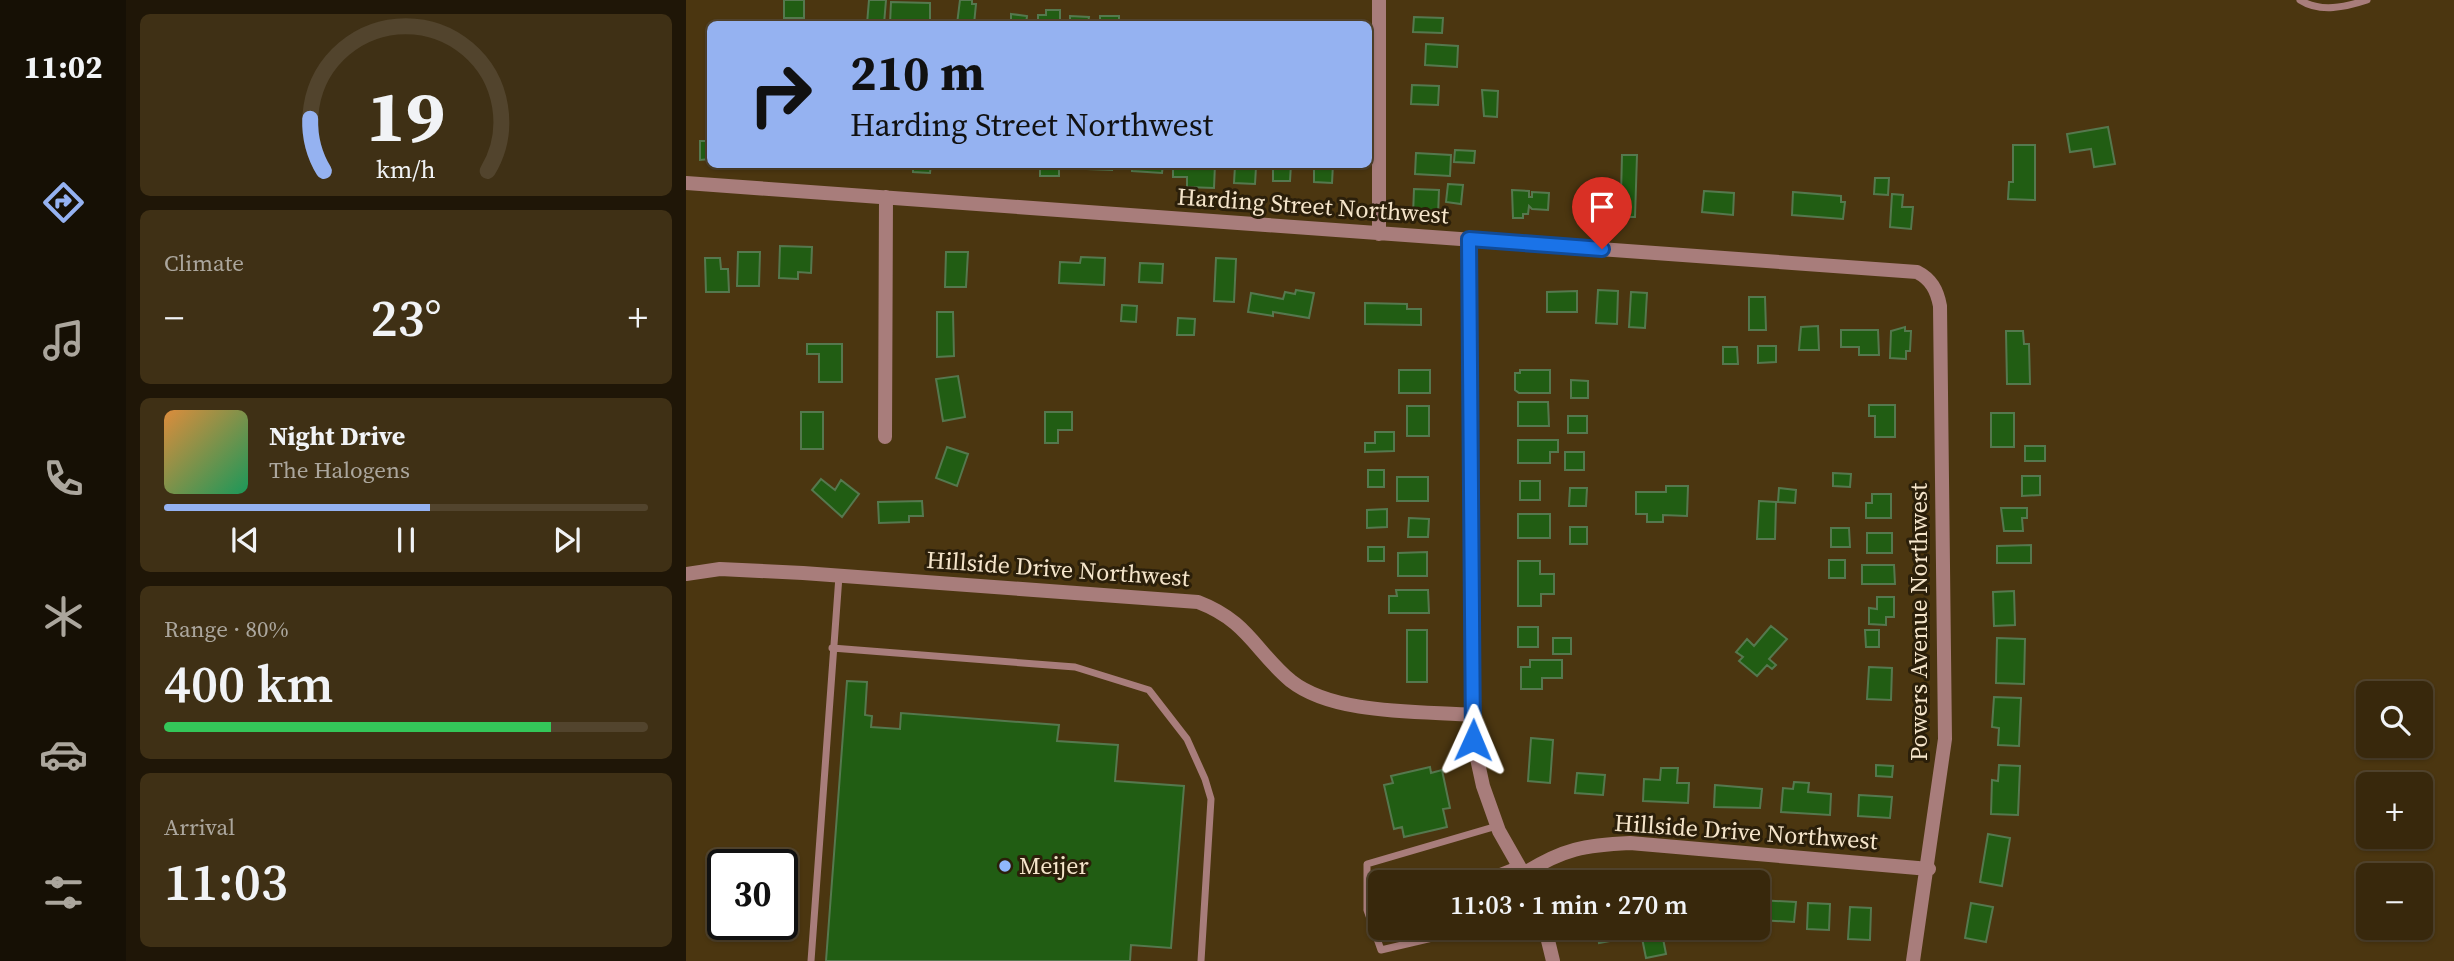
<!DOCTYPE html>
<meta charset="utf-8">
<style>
:root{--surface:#38280c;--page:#3f3015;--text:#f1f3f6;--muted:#aba69d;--line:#52442d;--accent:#95b2f1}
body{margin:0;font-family:"Source Serif 4",serif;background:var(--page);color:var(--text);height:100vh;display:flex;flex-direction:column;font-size:26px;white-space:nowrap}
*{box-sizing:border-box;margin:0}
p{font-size:23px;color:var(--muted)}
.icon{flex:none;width:38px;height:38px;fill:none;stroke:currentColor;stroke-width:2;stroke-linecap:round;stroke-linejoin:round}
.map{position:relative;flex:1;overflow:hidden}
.side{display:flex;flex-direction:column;gap:14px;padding:14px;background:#1f1607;width:560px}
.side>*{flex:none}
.guide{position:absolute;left:21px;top:21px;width:665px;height:147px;border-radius:10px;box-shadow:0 2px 5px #0004,0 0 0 2px var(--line);background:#95b2f1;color:#111;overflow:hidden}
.controls{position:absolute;left:1670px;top:681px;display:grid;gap:14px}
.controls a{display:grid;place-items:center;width:77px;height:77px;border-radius:10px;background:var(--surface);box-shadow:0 2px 5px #0004,0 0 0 2px var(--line);font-size:35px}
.speed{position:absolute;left:21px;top:849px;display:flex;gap:14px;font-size:35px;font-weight:700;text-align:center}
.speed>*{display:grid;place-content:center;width:91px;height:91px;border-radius:50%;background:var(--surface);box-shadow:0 2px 5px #0004,0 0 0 2px var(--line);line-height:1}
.speed .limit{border:4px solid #111;border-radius:10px;background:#fff;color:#111}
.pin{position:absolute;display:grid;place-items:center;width:60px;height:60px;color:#fff;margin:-72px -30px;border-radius:50% 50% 50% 0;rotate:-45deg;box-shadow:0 0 7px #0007}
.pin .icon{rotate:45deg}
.me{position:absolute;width:77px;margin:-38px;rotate:1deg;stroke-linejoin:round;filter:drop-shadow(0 0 5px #0008)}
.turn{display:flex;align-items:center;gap:24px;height:147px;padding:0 28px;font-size:32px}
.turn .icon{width:91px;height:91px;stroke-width:2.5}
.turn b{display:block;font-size:49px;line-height:60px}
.big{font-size:52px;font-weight:600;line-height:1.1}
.side .tile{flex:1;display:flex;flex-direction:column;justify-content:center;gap:10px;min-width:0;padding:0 24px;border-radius:10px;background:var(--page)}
.side .dial{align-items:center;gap:0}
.dial svg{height:182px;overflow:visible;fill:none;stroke:var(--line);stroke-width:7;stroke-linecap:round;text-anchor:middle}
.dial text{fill:var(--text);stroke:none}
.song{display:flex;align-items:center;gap:21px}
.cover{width:84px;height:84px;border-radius:10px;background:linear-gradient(135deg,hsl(30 70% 55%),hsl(150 70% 35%))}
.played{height:7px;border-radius:4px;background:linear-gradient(90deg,var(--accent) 55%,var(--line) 55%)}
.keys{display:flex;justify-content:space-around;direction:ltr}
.heat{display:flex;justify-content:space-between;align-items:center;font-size:38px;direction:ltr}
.charge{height:10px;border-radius:5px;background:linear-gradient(90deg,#34c759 80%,var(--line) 0)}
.trip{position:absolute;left:682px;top:870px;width:402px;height:70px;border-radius:10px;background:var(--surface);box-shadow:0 2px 5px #0004,0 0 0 2px var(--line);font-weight:600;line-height:70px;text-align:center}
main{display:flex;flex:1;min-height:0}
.dock{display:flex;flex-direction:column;width:126px;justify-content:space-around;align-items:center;background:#161005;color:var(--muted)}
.dock .icon{width:49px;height:49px}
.dock .on{color:var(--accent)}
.dock b{font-size:32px;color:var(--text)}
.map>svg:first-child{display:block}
</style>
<main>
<nav class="dock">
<b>11:02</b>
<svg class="icon on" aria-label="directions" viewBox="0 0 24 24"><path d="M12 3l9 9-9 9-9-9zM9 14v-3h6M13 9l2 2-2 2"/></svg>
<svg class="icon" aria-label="music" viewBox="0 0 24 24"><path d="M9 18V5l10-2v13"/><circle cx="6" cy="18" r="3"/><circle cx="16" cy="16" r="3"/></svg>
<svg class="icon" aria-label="phone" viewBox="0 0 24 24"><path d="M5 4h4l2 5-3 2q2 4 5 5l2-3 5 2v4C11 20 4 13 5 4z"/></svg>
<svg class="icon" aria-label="climate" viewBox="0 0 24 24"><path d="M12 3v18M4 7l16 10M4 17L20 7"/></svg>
<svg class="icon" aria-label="car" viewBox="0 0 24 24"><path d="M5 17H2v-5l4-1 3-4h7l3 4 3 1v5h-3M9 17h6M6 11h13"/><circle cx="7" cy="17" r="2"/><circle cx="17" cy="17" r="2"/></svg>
<svg class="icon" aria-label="filters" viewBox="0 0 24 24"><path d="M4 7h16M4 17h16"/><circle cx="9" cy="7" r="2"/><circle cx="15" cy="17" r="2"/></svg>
</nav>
<section class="side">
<div class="tile dial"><svg viewBox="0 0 100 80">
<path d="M14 69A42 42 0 1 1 86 69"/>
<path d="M14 69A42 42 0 0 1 8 46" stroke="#95b2f1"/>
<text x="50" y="56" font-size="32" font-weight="700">19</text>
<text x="50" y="72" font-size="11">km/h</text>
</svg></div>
<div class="tile"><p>Climate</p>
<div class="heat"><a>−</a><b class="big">23°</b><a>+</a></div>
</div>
<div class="tile">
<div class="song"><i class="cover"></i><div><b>Night Drive</b><p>The Halogens</p></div></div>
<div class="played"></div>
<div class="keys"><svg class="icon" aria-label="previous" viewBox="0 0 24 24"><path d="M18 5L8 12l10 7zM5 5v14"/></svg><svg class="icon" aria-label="pause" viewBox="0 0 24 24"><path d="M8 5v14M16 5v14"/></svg><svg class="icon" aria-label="next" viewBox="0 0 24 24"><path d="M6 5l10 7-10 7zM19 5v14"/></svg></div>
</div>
<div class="tile"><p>Range · 80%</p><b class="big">400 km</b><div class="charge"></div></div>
<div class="tile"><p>Arrival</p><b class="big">11:03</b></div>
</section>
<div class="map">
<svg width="1768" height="961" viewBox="0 0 1768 961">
<rect width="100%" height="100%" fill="#4b3610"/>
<!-- building -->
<path fill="#215d13" stroke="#55784e" stroke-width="2" d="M98,0h20v18h-20z
M183,0h17l-2,24h-17z
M274,0h12v4h4l-2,20h-17z
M205,2l39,1v21h-40z
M360,10h14v14h-22v-9h8z
M325,14l16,2 -1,8h-15z
M384,16l19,1 -1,7h-18z
M414,16h19v8h-19z
M728,17l29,1 -1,15 -29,-1z
M740,44l32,2 -1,21 -32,-2z
M726,85l27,1 -1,19 -27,-1z
M796,90l16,1 -1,26 -13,-1z
M1422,127l7,37 -21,3 -3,-18 -21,3 -3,-18z
M14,141h10v18l-10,1z
M1327,145h22v55l-27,-1 1,-17h4z
M769,150l20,1 -1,12 -20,-1z
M730,153l35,2 -1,21 -35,-2z
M936,155h15l-2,62h-16v-11h-6l1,-11h7z
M227,164h18l-1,9 -17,-1z
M354,164h19v12h-19z
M401,164h25v6l-25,-1z
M446,164h31l-1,9 -30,-2z
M487,164h42l-1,24 -27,-1v-10h-14z
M587,164h18l-1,17h-17z
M628,164h19l-1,19 -18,-1z
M549,166l21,1 -1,17 -21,-1z
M1189,178h14l-1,17 -14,-1z
M762,184l15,1 -2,19 -15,-2z
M728,189l25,1 -1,26 -25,-1z
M826,190l17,1v6h3v-5l17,1 -1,17 -16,-1 -3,-3 -1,8h-5v4h-10z
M1018,191l30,2 -1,22 -31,-3z
M1107,192l48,4v6h4l-2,17 -51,-4z
M1206,194l11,1 -1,12h11l-2,22 -21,-2z
M94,246l32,1 -1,26 -13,-1v7l-19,-1z
M52,252h22l-1,34h-22z
M260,252h22l-2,35h-21z
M395,257l24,1 -1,27 -45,-2 1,-21 20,1z
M19,258h15l1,11h7l1,23h-23z
M530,258l20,1 -2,43 -20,-1z
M454,263l23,1 -1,19 -23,-1z
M610,290l18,3 -5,25 -36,-6v4l-25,-4 3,-19 32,6 2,-7 10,2z
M912,290l20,1 -1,33 -21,-1z
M891,291v21h-30v-20z
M945,292l16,1 -2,35 -16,-1z
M1063,297h16l1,33h-17z
M679,303l42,1v5h14v16l-56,-1z
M436,305l15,1 -1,16 -15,-1z
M251,312h16l1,44 -17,1z
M492,318l17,1 -1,16h-17z
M1132,326l1,24h-20l2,-23z
M1219,327v4h6l-1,20h-4v8l-16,-1 1,-27z
M1155,330h37l1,25h-20v-8h-18z
M1320,331h17l1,13h5l1,40h-23z
M121,344h35v38h-23v-28h-12z
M1072,346h18v16l-18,1z
M1037,347h14l1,17h-15z
M713,370h31v23h-31z
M834,370h30v23h-31l-4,-3v-17h5z
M272,376l7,41 -22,4 -7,-42z
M885,380l17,1v17h-17z
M832,402h30l1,24h-31z
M1183,405h26v32h-20v-21h-6z
M721,406h22v30h-22z
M115,412h22v37h-22z
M359,412h27v18h-14v13h-13z
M1305,413h23v34h-23z
M882,416h19v17h-19z
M689,432h19v19l-29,1v-9h10z
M832,440h40v12h-8v11h-32z
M1339,446h20v15h-20z
M261,447l21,7 -11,32 -21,-8z
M879,452h19v18h-19z
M682,470h16v17h-16z
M1147,473l18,1 -1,13 -17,-1z
M1336,476h18v19l-18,1z
M711,477h31v24h-31z
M135,479l14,11 6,-10 18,14 -17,23 -30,-27z
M834,481h20v19h-20z
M980,486h22l-1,30 -24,-1v7h-16v-8h-11v-22h30z
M884,488h17l-1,18h-17z
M1093,488l17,2 -1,13 -17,-1z
M1186,494h19v24h-25v-15h6z
M236,501l1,15h-14v6l-30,1 -1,-21z
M1073,501l17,1 -1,37h-18z
M1315,508h26v10h-5l1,13h-19z
M701,509v18l-20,1v-18z
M832,514h32v24h-32z
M723,518l20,1 -1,18h-20z
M884,527h17v17h-17z
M1145,528h18l1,19h-19z
M1181,533h25v20h-25z
M1345,545v18h-34v-17z
M682,547h16v14h-16z
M741,552v24h-29v-23z
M1143,560h16v18h-16z
M832,561h22v13h14v20h-13v12h-23z
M1176,565h32l1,19h-33z
M710,590h32l1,23h-40v-17h8z
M1328,591l1,34 -21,1 -1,-34z
M1191,597h17v20h-8v8l-17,-1v-16l8,1z
M1085,626l16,13 -18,20 7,6 -4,4 -5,-4 -10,11 -18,-15 4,-4 -7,-5 11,-13 7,7z
M832,627h20v20h-20z
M721,630h20v52h-20z
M1179,630h14v17h-13z
M867,638h18v16h-18z
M1311,638l28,1 -1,45 -28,-1z
M844,660h32v18h-20v11h-21v-22h9z
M1183,667l23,1 -1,32 -24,-1z
M161,681l20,1 -2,33 7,1 -1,11 29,2 1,-16 158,12 -2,16 61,4 -3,36 69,5 -13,162 -40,-3 -1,16h-304z
M1308,697l27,1 -2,48 -21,-1 1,-17 -7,-1z
M845,738l22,2 -3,43 -22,-2z
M1190,765l17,1 -1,11 -16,-1z
M1313,765l21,1 -2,49 -27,-1 1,-34 6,1z
M744,767l1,6 11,-3 8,38 -7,1 4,18 -43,10 -2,-10 -8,2 -10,-44 9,-2 -2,-7z
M975,768h17l-1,15h12l-1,20 -45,-2 1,-22 16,1z
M891,773l28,2 -2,20 -28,-2z
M1108,782l15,1 -1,9 23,2 -1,21 -49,-3 2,-24 10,1z
M1029,785l47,4 -2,19 -46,-1z
M1173,795l33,2 -2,21 -32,-2z
M1302,834l22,4 -8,48 -22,-4z
M1073,900l37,2 -2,20 -35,-2z
M1122,903l22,1 -1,26 -22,-1z
M1285,903l22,4 -7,35 -21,-4z
M1164,907l21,1 -1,32 -22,-1z
M911,928h23l1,11 -22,4z
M954,928h21l5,26 -20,4z"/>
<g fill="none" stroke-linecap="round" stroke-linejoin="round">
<!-- lane -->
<path stroke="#a87d7b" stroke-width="7" d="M1614,0c20,13 46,7 67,0
M146,648l243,19 74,23 38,49 18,40 6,20 -10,162
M787,882l46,-18
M681,910l14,-4
M789,928l-94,22 -14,-40v-46l130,-38
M125,961l28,-385"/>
<!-- street -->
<path stroke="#a87d7b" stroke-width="14" d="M0,183l1231,89c14,7 20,18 23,34l5,433 -32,222
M693,234v-234
M783,239l4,501 10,46 16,45 29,51
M199,437l1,-240
M0,574l34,-5 83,4 395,29c50,19 57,49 93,79 43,34 129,30 183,34
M839,873c38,-24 60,-28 105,-30l299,26
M859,928l8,33"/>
</g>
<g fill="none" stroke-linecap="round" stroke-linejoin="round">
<!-- route casing -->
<g stroke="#114b97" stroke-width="18">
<path id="route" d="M787,740l-4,-501 133,10"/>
</g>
<!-- route -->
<use href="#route" stroke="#1a73e8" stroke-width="12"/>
</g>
<!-- markers -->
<circle fill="#8fb8fd" stroke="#2b1f0a" stroke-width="2.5" cx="319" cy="866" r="7"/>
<g text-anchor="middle" stroke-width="6" stroke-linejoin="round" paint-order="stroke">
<!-- street labels -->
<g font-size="24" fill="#f5e5cb" stroke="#2b1f0a">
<text transform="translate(627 206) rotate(4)" y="8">Harding Street Northwest</text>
<text transform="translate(372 569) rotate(4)" y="8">Hillside Drive Northwest</text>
<text transform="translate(1233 622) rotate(-90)" y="8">Powers Avenue Northwest</text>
<text transform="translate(1060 832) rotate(4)" y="8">Hillside Drive Northwest</text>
</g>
<!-- poi labels -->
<g font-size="24" fill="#f5e5cb" stroke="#2b1f0a" text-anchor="start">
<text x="333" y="874">Meijer</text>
</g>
</g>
</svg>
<div class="controls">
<a><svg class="icon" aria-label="search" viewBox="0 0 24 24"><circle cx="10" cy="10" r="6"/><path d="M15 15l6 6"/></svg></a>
<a>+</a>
<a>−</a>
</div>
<div class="speed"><div class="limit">30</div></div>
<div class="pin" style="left:916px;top:249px;background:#d93025"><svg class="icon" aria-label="arrive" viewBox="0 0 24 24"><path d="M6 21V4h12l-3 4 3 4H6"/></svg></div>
<svg class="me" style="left:787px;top:740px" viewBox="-20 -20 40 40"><path d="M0-17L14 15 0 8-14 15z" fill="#1a73e8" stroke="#fff" stroke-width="4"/></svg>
<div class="trip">11:03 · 1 min · 270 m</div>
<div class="guide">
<div class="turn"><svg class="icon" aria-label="right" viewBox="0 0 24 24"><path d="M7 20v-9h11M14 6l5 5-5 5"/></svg><div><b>210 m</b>Harding Street Northwest</div></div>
</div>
</div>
</main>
